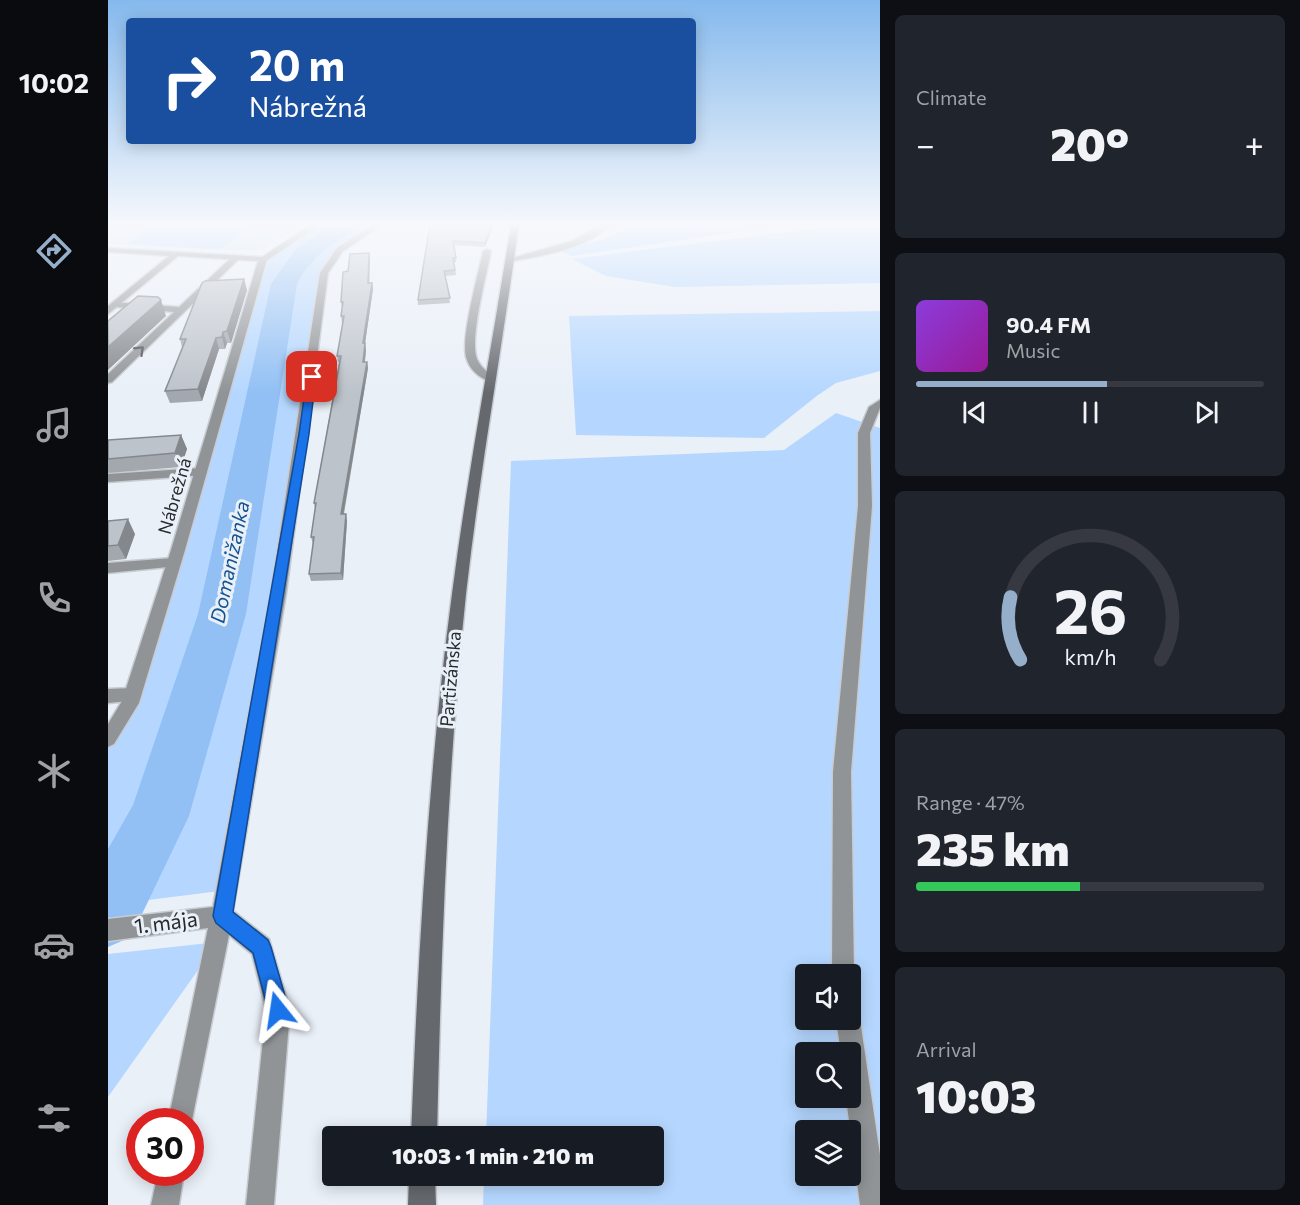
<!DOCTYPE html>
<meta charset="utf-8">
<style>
:root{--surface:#171b24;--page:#20242c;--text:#f1f3f6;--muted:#9ea1a6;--line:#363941;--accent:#95aec9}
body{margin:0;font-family:Commissioner,sans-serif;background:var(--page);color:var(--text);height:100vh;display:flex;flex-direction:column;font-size:22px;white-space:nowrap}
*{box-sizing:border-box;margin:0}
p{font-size:20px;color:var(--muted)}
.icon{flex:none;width:33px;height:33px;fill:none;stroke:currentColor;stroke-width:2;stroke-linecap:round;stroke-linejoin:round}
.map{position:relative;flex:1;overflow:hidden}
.side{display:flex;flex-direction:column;gap:15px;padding:15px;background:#0d0f14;width:420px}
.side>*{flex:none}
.top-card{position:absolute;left:18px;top:18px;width:570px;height:126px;border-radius:6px;box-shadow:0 3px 15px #0003;background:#1a4fa0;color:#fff;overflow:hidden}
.controls{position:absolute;left:687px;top:964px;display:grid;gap:12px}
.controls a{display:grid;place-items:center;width:66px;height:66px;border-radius:6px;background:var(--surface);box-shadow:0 3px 15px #0003;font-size:30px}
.speed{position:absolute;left:18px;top:1108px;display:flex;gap:12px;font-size:30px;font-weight:700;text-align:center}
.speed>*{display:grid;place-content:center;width:78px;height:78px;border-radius:50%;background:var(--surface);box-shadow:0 3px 15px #0003;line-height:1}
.speed .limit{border:9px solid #d22;background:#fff;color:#111}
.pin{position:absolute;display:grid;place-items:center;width:51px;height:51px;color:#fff;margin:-26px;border-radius:12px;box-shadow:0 3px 9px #0006}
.me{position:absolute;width:66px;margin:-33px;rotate:345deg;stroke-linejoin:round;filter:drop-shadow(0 0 4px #0008)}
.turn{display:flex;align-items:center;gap:21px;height:126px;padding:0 24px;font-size:27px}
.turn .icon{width:78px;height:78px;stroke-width:2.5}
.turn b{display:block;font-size:42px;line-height:51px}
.big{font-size:45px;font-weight:800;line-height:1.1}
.side .widget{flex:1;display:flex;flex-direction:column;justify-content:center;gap:9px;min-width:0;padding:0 21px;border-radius:9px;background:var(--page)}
.side .dial{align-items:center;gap:0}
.dial svg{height:156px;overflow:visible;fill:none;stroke:var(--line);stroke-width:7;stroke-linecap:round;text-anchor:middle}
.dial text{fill:var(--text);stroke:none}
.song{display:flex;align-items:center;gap:18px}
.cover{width:72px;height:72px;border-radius:9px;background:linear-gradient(135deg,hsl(270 70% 55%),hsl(300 70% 35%))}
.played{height:6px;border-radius:3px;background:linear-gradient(90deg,var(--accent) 55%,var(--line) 55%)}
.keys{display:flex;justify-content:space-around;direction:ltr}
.heat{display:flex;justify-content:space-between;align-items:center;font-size:33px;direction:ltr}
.charge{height:9px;border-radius:4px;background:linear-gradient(90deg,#34c759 47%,var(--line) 0)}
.trip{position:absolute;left:214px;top:1126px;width:342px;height:60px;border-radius:6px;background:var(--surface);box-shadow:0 3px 15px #0003;font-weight:800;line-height:60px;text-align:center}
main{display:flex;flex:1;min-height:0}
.menu{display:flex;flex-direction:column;width:108px;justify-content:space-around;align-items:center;background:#090b0e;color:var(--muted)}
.menu .icon{width:42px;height:42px}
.menu .on{color:var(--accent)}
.menu b{font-size:27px;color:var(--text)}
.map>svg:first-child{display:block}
</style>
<main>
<nav class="menu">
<b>10:02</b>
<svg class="icon on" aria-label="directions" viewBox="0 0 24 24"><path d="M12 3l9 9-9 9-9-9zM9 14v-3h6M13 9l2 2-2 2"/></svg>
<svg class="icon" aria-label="music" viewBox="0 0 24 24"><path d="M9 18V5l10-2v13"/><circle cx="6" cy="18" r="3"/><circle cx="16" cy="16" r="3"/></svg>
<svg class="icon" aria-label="phone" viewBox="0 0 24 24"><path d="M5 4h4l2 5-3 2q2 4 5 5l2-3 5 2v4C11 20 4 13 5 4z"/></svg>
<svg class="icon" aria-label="climate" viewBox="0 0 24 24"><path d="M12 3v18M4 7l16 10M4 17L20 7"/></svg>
<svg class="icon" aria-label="car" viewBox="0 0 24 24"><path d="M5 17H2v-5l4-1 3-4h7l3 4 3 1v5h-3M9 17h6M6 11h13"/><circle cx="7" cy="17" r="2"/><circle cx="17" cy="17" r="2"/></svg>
<svg class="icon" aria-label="filters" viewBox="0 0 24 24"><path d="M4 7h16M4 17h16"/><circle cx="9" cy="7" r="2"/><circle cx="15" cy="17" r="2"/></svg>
</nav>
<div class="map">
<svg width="772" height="1205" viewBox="0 0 772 1205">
<rect width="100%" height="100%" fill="#eaf0f8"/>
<!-- built -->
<path fill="#d8e4f2" d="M0,224h200l-10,8 -26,10 -8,8h-49l-107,-6z"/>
<!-- green -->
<path fill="#b5d7ff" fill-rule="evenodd" d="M45,224l94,2 -22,21 -10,2 -87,-5z
M209,224h63c-23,13 -46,23 -56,49l-96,617 -120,15v-166l22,-36 133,-444z
M531,224h155l-223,32 -11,-5 43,-12z
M745,224h27v59l-205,4 -69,-11 -34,-17z
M772,311v60l-44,12 -18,12 -54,43 -188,-3 -7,-119z
M728,413l44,15v777h-397l1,-29h170v-39h-168l25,-676 273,-11zM698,975h44v45h-44zM698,1053h44v45h-44zM698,1131h44v45h-44z
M110,942l-110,155v-143z"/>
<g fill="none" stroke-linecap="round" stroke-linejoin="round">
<!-- river -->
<path fill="#92c0f4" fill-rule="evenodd" d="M224,224h29l-3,5c-26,14 -47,28 -61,55l-51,330 -57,202 -58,121 -23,10v-98l25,-44 65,-191 73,-330 24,-34z"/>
<!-- lane casing -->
<g stroke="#c7ccd3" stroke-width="3">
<path id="lane" d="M204,224h9l-55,37 -7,-2z
M495,224h9c-26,26 -69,31 -103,38l-4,-2 67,-19z
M379,249l4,2c-4,23 -22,88 -14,108 5,11 12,13 19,20l-5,3c-12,-4 -22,-13 -25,-25 -5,-21 12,-82 17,-106z
M126,255l7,2 -129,125 -4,1v-9l66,-62 -58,-5 -3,-1v-4l66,5z
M772,400v8l-10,25 2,73 -21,266 3,203 -4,8v-8h-18l1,-203 25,-266v-73l11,-26z
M93,468l4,1 2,3 -2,3 -97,7v-8z
M65,558l5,2 2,3 -2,3 -70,7v-10z
M25,688l6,2 2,5 -2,5 -31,3v-14z
M742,1009l6,3 4,8 20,135v50h-20l-14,-107h4v-45h-9l-5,-33h14z"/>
</g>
<!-- street casing -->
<g stroke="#c7ccd3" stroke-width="3">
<path id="street" d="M266,224h10l-41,27 -15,22 -42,320 -53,318 36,28 21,71 -16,195h-28l20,-195 -14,-56 -23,-19 -39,195v-8h-22l40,-194 -100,13v-22l105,-12 58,-314 49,-320 17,-25z
M0,248l155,9 4,2 -82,291 -46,153 -25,41 -6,3v-23l14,-23 49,-151 87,-289 -80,-5 -70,58v-8l61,-50 -61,-4z
M50,1173h26l-5,32h-28z"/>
</g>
<!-- secondary casing -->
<g stroke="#c7ccd3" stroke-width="3">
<path id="secondary" d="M403,224h8c-17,123 -39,246 -53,370 -19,180 -25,362 -29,543h-26c7,-181 17,-363 41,-543 16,-124 40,-247 59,-370z
M301,1176h26l1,29h-28z"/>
</g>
<!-- lane -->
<use href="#lane" fill="#919497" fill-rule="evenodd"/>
<!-- street -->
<use href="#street" fill="#919497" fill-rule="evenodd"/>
<!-- secondary -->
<use href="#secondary" fill="#65696d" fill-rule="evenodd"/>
</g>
<!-- wall -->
<path fill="#a3a8ae" d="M322,224h64l-9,23 -31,-2 2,13v4h-2l2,13 -11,1 5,27 -32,2v-5z
M261,253v30h3l1,6 -8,54 1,7 -1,12h2l1,6 -24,146 3,7 -4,59 -32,1 -2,-7 4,-30 -2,-7 4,-28 -1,-6 25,-141h-1l-1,-6 6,-33h-1l-1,-7 1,-8 -1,-6 7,-31z
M136,279l3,11 -16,53h-4l-2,6h-6l-17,52 -32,2 -5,-12 17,-44 -2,-8z
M73,435l6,14 -6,18 -73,6v-33z
M0,521l27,13 -9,25 -18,2z"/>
<!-- shaded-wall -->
<path fill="#84888d" d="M384,224h2l-9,23v-4z
M261,253l1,5 -1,32 -1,-7z
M136,279l3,11 -16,53 -4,-12z
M264,283l1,6 -9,61 -1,-7z
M53,300l5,16 -58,54v-23z
M115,332l4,11 -2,6 -3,-12z
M108,338l3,11 -17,52 -4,-12z
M257,343l1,7 -2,18 -1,-6z
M259,362l1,6 -26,154 -1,-8z
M73,435l6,14 -6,18 -6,-14z
M238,514l1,7 -4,59 -2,-7z
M20,519l7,15 -9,25 -8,-14z"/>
<!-- building -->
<path fill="#bdc3ca" stroke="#84888d" stroke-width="1.5" d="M322,224h62l-7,19 -32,-2 3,17h-3l2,12 -11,1 6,27 -32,2z
M261,253l-1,30h4l-9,60h2l-2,19h4l-26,152h5l-5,59 -32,1 5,-37h-3l5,-34h-2l27,-147h-4l7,-40h-3l2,-14h-2l2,-30 5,-1 2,-17z
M136,279l-17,52 -4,1 -1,5 -6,1 -18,51 -33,2 21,-52h-6l22,-56 3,-2z
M30,296l20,1 3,3 -53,47v-26z
M73,435l-6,18 -67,6v-19z
M20,519l-10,26 -10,1v-25z"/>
<!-- one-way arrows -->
<defs><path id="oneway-chevron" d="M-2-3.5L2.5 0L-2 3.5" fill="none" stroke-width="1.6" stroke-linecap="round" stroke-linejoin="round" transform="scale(1.5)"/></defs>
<use stroke="#4c4f51" href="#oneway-chevron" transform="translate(32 350) rotate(-44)"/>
<!-- sky -->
<linearGradient id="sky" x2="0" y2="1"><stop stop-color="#85b9ed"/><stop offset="0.57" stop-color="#f6f8fc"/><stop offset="1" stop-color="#f6f8fc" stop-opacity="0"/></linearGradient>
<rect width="772" height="393" fill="url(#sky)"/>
<!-- route -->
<path fill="#1a73e8" stroke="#114b97" stroke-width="1.5" d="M204,374l4,3 -7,57 -76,478 35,28 3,7 18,63 -3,8 -8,3 -7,-3 -3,-8 -15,-57 -37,-30 -3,-7 86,-482 8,-57z"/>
<g text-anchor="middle" stroke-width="6" stroke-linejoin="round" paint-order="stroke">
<!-- street labels -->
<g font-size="18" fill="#272a2c" stroke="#eaf0f8">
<text transform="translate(67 496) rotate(-74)" y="6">Nábrežná</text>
<text transform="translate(343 679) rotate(-85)" y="6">Partizánska</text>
</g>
<!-- water labels -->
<g font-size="20" font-style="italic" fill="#135391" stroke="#eaf0f8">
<text transform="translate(122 562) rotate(-78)" y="7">Domanižanka</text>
</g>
<!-- near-street labels -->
<g font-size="21" fill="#272a2c" stroke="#eaf0f8">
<text transform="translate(58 923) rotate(-7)" y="7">1. mája</text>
</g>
</g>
</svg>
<div class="controls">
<a><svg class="icon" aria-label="sound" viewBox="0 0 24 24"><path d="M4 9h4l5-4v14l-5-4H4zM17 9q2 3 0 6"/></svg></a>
<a><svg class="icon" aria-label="search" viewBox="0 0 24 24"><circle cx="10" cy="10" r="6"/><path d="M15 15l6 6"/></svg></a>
<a><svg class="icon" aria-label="layers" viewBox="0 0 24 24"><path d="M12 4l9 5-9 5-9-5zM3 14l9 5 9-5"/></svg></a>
</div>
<div class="speed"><div class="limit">30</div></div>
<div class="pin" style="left:204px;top:377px;background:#d93025"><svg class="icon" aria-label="arrive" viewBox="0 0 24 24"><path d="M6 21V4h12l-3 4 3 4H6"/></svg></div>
<svg class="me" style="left:170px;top:1010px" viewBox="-20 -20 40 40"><path d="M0-17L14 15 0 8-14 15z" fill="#1a73e8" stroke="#fff" stroke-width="4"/></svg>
<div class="trip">10:03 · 1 min · 210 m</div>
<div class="top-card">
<div class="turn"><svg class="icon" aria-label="right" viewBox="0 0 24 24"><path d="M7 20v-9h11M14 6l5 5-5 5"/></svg><div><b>20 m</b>Nábrežná</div></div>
</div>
</div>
<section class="side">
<div class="widget"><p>Climate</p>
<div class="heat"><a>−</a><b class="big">20°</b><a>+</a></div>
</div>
<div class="widget">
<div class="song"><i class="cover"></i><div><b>90.4 FM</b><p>Music</p></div></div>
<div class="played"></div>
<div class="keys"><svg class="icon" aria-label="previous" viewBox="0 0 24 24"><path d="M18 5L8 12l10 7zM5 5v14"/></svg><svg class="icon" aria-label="pause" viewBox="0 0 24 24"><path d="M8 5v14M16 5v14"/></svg><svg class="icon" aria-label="next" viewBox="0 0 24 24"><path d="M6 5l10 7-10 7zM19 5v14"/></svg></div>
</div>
<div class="widget dial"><svg viewBox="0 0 100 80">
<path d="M14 69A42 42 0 1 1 86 69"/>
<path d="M14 69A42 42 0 0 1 9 37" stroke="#95aec9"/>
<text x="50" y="56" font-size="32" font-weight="700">26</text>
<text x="50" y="72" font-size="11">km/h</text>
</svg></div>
<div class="widget"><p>Range · 47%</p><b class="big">235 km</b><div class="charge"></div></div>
<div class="widget"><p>Arrival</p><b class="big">10:03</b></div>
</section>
</main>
